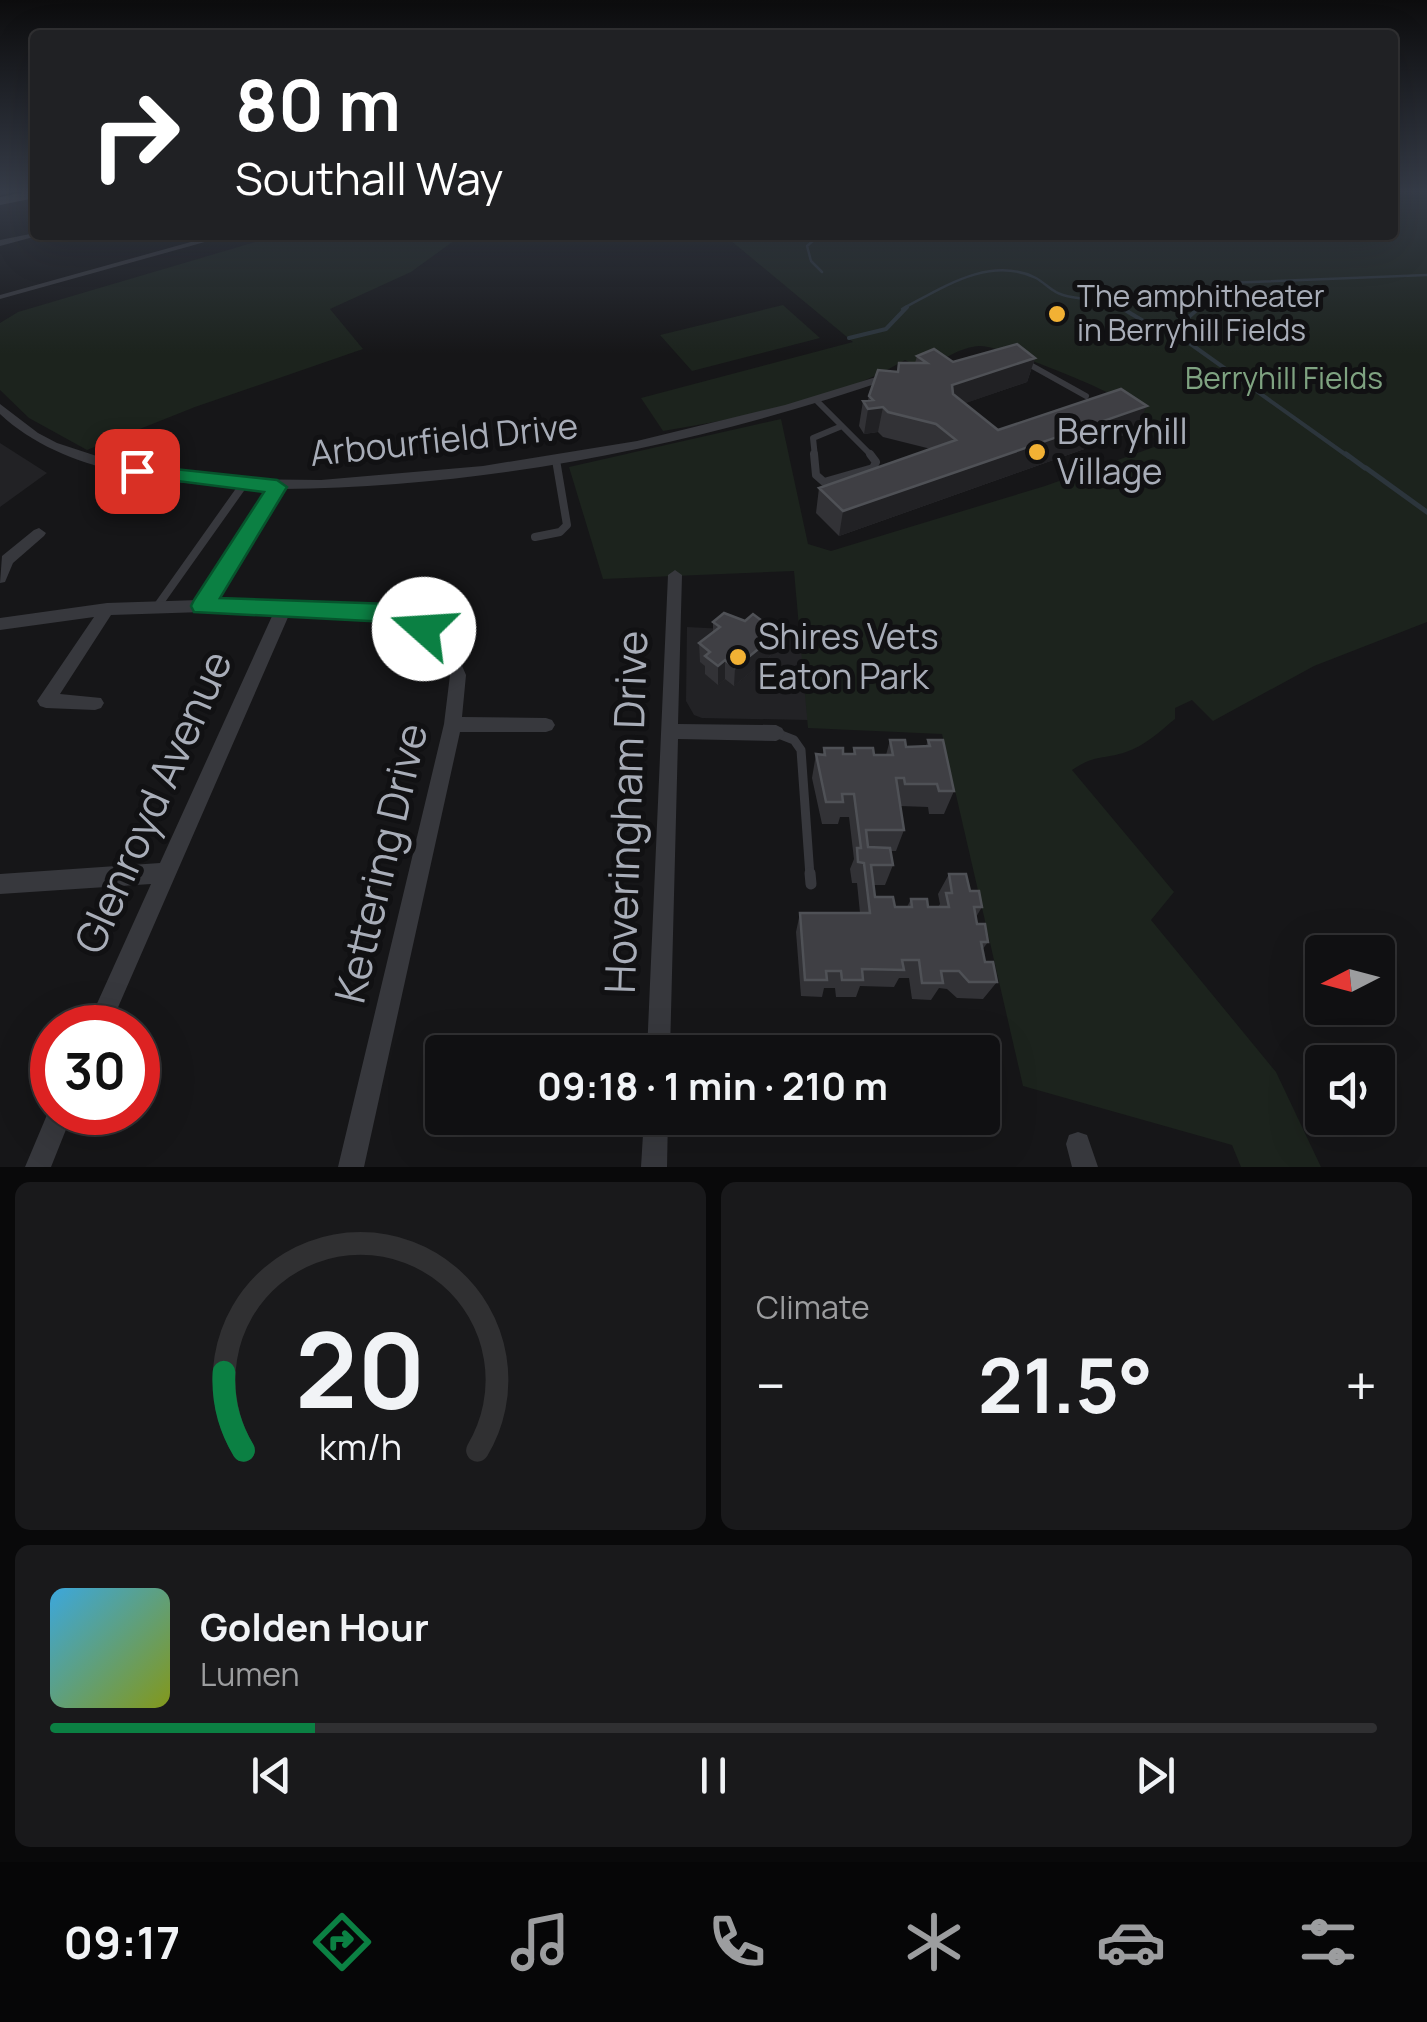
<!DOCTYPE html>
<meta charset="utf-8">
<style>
:root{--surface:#101012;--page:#19191b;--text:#f1f3f6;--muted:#9c9d9f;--line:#303032;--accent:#0b8043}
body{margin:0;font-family:Manrope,sans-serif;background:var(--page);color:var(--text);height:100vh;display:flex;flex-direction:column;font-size:38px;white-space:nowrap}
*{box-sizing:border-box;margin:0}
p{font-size:32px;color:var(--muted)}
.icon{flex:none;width:55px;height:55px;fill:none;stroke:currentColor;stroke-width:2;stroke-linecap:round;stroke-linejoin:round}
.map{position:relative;height:1167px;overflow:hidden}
.side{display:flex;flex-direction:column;gap:15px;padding:15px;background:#09090a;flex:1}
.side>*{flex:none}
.top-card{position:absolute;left:30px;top:30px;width:1368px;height:210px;border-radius:10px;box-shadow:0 10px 40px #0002,0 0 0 2px var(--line);background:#202124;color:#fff;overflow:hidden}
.needle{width:65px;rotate:264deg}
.buttons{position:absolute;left:1305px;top:935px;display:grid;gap:20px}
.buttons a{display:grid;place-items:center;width:90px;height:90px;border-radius:10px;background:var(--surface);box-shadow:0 10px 40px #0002,0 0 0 2px var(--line);font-size:50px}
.speed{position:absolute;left:30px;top:1005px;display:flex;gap:20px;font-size:50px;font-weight:700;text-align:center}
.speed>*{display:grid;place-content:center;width:130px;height:130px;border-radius:50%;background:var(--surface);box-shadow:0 10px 40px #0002,0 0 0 2px var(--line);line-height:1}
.speed .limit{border:15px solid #d22;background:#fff;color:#111}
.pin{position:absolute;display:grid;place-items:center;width:85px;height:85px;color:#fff;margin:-42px;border-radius:20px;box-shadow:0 5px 15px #0006}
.me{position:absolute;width:110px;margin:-55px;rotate:289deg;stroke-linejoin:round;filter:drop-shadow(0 0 8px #0008)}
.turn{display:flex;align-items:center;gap:35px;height:210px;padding:0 40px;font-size:45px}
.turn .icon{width:130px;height:130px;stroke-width:2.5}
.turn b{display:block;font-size:70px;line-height:85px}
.big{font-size:75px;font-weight:700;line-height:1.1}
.side .widget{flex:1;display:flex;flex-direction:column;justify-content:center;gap:15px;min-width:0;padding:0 35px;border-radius:15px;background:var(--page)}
.side .dial{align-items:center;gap:0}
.dial svg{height:260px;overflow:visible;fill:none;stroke:var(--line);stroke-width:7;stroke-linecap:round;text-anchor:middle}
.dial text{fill:var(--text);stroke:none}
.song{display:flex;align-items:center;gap:30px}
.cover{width:120px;height:120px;border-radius:15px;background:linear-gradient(135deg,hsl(200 70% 55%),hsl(70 70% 35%))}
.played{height:10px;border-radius:5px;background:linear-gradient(90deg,var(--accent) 20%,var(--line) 20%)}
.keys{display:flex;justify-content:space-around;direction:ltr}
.heat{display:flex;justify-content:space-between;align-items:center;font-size:55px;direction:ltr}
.side .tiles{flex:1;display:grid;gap:15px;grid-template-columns:1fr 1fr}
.widget:last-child{grid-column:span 2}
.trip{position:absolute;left:425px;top:1035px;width:575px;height:100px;border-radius:10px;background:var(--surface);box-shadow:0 10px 40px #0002,0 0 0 2px var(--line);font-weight:700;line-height:100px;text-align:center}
.tabs{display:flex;height:160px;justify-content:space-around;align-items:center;background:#060607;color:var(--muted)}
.tabs .icon{width:70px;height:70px}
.tabs .selected{color:var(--accent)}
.tabs b{font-size:45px;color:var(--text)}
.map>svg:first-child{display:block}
</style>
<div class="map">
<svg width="1427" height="1167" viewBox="0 0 1427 1167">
<rect width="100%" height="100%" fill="#161618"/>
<!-- built -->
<path fill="#222225" d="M0,443l47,30 -47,34z
M687,627l113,6 9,87 -107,-2 -8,-3 -8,-14z"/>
<!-- green -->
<path fill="#1c231d" d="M1393,190h34v432l-113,44 -101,55 -21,-21 -17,8v11c-15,12 -30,27 -49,33 -24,8 -30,2 -54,18l102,122 -23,28 125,152 45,95h-80l-9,-22 -209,-59 -81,-352 -134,-6 -14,-157 -191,8 -34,-112 212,-48 27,125 23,7 214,-65 112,-40 -8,-19c-16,-9 -20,-22 -33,-30 -17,-11 -118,-52 -136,-51 -21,1 -38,15 -57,23l-18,-9c-71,42 -162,57 -242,71l-22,-33 212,-56 -129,-107h668z
M279,235h183l-51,37 -81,37 33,40 -168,58 -108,43 -58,-32 -29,-28v-67l18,-11z
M783,305l37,33 -128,33 -32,-36z"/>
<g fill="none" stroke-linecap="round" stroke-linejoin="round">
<!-- stream-far2 -->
<path stroke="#2c353c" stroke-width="2.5" d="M820,235l-13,11 4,15 11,11
M902,309c40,-21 88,-54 134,-31 9,5 17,15 27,17 21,6 41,3 61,14
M1197,309l29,-26 201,-8"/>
<!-- stream-far1 -->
<path stroke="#2c353c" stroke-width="4" d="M1120,307l35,21
M1171,330l178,127
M1174,330l26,-23
M849,338l37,-9 21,-22"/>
<!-- stream -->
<path stroke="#2c353c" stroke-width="5" d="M1346,454l19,14
M1366,468l61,44"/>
<!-- lane-far4 -->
<path stroke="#37383d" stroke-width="5" d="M0,193l13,-3"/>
<!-- lane-far3 -->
<path stroke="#37383d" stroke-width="6" d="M1025,362l61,34
M817,401l56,56
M815,457l-2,-19 29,-12"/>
<!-- lane-far2 -->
<path stroke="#37383d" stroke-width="8" d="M814,454l2,21 8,7 49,-14 3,-6 -6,-8
M535,537l25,-5 7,-7 -11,-65
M156,608l88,-124"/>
<!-- lane-far1 -->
<path stroke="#37383d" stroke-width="9" d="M776,733l18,7 7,10 9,126"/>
<!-- lane -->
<path stroke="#37383d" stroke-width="11" d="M810,873l1,11"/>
<!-- street -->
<path fill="#37383d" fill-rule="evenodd" d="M35,233v2h6l-41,11v-6z
M216,235h14l-230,64v-4z
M889,373l4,1v4c-196,67 -403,109 -611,111l-68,112 183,8 33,16 23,20 13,30 -4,42 84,1 6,2 3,5 -3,5 -6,2h-86l-96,435h-26l106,-443 6,-49 -9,-21 -23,-21 -28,-14 -101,-4 -180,413h-23l65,-144 -151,10v-20l160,-11 113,-249 -70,-2 -92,3 -51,79 41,4 3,5 -3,5 -6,2 -49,-2 -6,-2 -3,-5 57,-84 -94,13v-12l107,-15 92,-3 70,-111c-87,-4 -202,-12 -269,-75v-10l38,29 19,10 58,19 86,14 41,3 79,1 162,-14 154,-25 148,-36z
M39,528l7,5 -2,3 -31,27 -8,19 -5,1 2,-27 32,-26z
M675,570l7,5 -4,149 98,1 6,3 3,5 -3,5 -6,3 -98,-2 -8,313h-23l21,-477z
M52,1103v9h21l-22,55h-26z
M644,1118h24l-1,49h-26z
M1078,1132l9,3 11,32h-26l-6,-23 3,-9z"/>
<!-- primary -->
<path fill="#53555c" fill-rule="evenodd" d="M35,190v8l-35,7v-8z"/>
</g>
<!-- wall -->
<path fill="#323236" d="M917,356l36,6 82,-4 -8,24 -62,21 33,27 137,1 -296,105 -23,-23 3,-25 112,-39 -48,-12 -5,-5 -14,2 -5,-8 4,-25 5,-1 1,-4 28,-24 18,-9z
M713,622l65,11 -2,18 -42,35 -9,-7 -7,6 -13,-11v-8l-5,-4 -1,-19 14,-11z
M890,740l16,7 20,-1 2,-6 26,51 -10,23h-15l-1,-7 -28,-1 4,24 -8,21h-5l2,14 -8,20h-12l2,12 20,10h12l4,-8 17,8h10l2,-3 -2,-10 11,-20 21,17 12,16 -6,10 1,7 11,18 -6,8 3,12 12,20 -14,17 -26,-1 -10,-9 -8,-1 -8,12 -19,-1 -3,-21h-10l-5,9 -34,-1 -4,11h-20l-1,-9h-11l-2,9 -21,-1 -5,-64 4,-19h60l-3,-30h-5l-2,-14 4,-10 -5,-42h-9l-2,7h-16l-10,-46 4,-24 7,1 1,-7 19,6h10l1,-6 20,7h12z"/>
<!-- shaded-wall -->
<path fill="#212124" d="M1035,358l-8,24 -81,28 6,-25z
M1147,406l-12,25 -296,105 4,-25z
M883,407l-5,25 -14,2 4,-25z
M778,633l-2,18 -42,35 1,-18z
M725,660v19l-7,6v-19z"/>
<!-- building -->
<path fill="#3f3f44" stroke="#4f5156" stroke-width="2.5" d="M1017,344l18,14 -83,27 1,9 45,36 123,-41 26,17 -304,105 -24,-23 137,-48 -20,-16 -48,-12 -5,-5 -15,2 -5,-8 10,-1 -4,-4 9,-26 20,2 1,-9h28l-10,-7 17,-7 19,13z
M724,613l21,8 8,-7 25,19 -43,35 -10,-8 -7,6 -13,-10 5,-4 -11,-9 21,-16 -7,-5z
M890,740h15l1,7 24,-1 -2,-6h15l11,51h-15l-2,-7h-32l-1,-6h-8l8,52h-38l2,17 22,1 3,17h-22l4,32h18l2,10h17l-1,-8h16l1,8h21l-3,-14h6l-3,-19h17l4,17h9l3,16h-8l3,17h8l3,18h-7l4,20h8l4,20h-28l-10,-11h-18l2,12h-21l-3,-23h-17l2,10 -42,-1 1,11h-21l-1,-9h-15l1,9h-22l-5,-67h70l-6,-50 -6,-1 -1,-14h4l-7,-54h-12l1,8h-17l-10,-48 9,1 -1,-7h19v6h12l-1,-6h19l1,7h19z"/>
<!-- sky -->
<linearGradient id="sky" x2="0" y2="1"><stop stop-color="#0c0c0d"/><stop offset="0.54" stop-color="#363c48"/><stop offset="1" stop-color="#363c48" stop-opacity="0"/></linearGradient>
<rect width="1427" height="354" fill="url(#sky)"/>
<!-- route -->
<path fill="#0b8043" stroke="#07532c" stroke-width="2.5" d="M137,465l140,15 10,7 -67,111 172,6 40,18 4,7 -4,7 -8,2 -36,-16 -194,-10 -3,-6 3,-6 70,-108 -134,-17v-8z"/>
<!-- markers -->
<g fill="#f2b134" stroke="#111113" stroke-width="4">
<circle cx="1057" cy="314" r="10"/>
<circle cx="1037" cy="452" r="10"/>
<circle cx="738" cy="657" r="10"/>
</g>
<g text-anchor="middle" stroke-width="10" stroke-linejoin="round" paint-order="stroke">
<!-- far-poi labels -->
<g font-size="30" fill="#a8adb8" stroke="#111113" text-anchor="start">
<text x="1077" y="307">The amphitheater<tspan x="1077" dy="34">in Berryhill Fields</tspan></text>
</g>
<!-- far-park labels -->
<g font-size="30" fill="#7fa381" stroke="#111113">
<text x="1284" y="389">Berryhill Fields</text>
</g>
<!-- poi labels -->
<g font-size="35" fill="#a8adb8" stroke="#111113" text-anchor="start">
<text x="1057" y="444">Berryhill<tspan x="1057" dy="40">Village</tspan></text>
<text x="758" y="649">Shires Vets<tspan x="758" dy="40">Eaton Park</tspan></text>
</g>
<!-- street labels -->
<g font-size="35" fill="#a8adb8" stroke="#111113">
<text transform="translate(444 440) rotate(-6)" y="12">Arbourfield Drive</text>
</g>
<!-- near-street labels -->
<g font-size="42" fill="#a8adb8" stroke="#111113">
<text transform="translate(153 802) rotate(-66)" y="15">Glenroyd Avenue</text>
<text transform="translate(626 812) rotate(-88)" y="15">Hoveringham Drive</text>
<text transform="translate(381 863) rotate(-77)" y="15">Kettering Drive</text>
</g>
</g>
</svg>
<div class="buttons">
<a><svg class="needle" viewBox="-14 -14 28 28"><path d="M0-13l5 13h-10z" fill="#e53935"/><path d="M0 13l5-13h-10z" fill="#9c9d9f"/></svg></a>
<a><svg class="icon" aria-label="sound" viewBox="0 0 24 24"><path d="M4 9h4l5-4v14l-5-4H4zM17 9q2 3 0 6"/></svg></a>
</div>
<div class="speed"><div class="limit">30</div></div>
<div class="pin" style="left:137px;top:471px;background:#d93025"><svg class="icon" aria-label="arrive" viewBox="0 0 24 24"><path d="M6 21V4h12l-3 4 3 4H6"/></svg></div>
<svg class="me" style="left:424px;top:629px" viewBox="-20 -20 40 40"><circle r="19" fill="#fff"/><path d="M0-13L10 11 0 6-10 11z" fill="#0b8043"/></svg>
<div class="trip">09:18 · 1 min · 210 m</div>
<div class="top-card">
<div class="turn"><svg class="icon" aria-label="right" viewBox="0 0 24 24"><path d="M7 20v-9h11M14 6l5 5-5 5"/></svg><div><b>80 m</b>Southall Way</div></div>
</div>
</div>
<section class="side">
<div class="tiles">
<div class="widget dial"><svg viewBox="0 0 100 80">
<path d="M14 69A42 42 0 1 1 86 69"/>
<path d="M14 69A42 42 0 0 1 8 45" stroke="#0b8043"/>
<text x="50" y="56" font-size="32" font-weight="700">20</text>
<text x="50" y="72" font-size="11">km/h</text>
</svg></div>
<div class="widget"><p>Climate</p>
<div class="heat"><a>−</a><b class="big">21.5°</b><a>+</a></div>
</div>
<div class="widget">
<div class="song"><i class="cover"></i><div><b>Golden Hour</b><p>Lumen</p></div></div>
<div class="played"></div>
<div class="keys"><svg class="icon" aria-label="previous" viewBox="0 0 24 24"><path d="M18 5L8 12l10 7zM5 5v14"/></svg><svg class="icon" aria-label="pause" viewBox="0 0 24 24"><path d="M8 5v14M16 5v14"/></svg><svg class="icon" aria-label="next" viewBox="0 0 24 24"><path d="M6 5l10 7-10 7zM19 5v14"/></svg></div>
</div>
</div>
</section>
<nav class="tabs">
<b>09:17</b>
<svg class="icon selected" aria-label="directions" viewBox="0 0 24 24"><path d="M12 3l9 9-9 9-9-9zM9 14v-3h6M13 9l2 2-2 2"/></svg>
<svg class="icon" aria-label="music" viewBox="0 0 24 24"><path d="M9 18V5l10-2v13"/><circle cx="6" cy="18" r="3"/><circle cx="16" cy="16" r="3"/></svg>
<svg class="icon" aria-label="phone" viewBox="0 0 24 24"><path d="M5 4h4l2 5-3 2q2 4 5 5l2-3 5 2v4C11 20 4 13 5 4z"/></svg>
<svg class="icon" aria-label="climate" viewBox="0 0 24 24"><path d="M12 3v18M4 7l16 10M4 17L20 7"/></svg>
<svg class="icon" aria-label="car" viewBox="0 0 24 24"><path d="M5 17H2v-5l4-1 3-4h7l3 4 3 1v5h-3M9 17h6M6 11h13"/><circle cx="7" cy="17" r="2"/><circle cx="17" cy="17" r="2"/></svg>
<svg class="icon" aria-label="filters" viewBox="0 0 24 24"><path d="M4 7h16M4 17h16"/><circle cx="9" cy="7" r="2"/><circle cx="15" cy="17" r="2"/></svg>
</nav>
